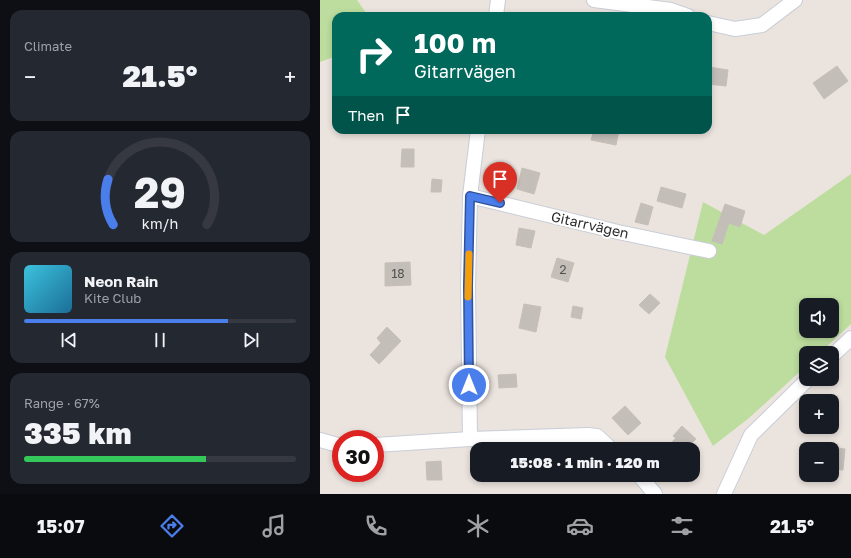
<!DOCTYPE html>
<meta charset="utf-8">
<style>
:root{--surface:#171b24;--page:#242831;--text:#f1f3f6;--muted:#9ea1a6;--line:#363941;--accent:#4a7eeb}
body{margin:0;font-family:"Golos Text",sans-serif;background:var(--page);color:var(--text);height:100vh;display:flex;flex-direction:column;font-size:15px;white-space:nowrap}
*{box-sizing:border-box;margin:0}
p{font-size:13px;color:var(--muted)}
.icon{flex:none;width:22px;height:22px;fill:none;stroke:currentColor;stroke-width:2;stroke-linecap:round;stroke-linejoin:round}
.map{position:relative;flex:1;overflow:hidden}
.side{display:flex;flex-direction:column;gap:10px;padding:10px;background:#0d0f14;width:320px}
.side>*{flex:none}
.guide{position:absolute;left:12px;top:12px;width:380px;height:122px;border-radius:12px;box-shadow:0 2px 6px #0003;background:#00695c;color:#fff;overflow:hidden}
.tools{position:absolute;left:479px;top:298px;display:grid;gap:8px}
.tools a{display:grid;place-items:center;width:40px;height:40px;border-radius:8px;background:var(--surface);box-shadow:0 2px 6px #0003;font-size:20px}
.speed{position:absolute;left:12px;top:430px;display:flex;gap:8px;font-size:20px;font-weight:700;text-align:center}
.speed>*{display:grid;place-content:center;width:52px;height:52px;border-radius:50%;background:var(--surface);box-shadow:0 2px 6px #0003;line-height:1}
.speed .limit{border:6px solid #d22;background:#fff;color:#111}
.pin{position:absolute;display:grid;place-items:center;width:34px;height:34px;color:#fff;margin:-41px -17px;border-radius:50% 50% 50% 0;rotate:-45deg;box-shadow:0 0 4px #0007}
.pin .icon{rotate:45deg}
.me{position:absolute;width:44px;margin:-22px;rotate:0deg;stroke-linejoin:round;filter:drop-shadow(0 0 3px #0008)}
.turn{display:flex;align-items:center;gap:14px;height:84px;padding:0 16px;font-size:18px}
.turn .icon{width:52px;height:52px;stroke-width:2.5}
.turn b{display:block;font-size:28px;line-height:34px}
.then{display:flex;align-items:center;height:38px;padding:0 16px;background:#0003;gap:8px;font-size:15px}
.big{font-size:30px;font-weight:800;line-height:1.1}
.side .card{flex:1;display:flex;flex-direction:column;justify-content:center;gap:6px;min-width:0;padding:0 14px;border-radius:12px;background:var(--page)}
.side .dial{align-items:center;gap:0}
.dial svg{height:104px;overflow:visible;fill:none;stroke:var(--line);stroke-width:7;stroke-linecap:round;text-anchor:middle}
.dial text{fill:var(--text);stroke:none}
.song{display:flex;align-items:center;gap:12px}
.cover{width:48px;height:48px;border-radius:6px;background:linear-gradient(135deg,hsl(190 70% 55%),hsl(200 70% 35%))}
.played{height:4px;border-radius:2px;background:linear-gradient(90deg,var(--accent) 75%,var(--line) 75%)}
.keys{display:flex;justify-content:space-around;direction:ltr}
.heat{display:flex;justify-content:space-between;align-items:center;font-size:22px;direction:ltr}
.charge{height:6px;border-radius:3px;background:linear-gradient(90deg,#34c759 67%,var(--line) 0)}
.trip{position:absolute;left:150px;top:442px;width:230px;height:40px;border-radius:12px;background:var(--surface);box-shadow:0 2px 6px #0003;font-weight:800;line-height:40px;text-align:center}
.menu{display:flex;height:64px;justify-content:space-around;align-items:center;background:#090b0e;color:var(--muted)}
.menu .icon{width:28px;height:28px}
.menu .current{color:var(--accent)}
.menu b{font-size:18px;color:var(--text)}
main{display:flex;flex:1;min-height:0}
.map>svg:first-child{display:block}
</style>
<main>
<section class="side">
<div class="card"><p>Climate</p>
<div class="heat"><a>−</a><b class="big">21.5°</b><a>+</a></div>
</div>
<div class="card dial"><svg viewBox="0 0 100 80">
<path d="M14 69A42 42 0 1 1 86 69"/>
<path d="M14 69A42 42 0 0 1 10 34" stroke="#4a7eeb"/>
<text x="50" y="56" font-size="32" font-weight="700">29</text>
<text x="50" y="72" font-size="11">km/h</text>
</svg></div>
<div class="card">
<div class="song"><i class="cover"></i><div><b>Neon Rain</b><p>Kite Club</p></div></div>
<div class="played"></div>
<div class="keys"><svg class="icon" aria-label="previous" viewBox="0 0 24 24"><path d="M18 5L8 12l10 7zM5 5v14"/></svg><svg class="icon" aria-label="pause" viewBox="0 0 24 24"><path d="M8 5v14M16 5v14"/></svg><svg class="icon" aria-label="next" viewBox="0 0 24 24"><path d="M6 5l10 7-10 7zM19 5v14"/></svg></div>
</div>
<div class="card"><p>Range · 67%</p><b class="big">335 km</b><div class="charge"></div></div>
</section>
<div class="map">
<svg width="531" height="494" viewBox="0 0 531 494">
<rect width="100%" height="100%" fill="#ebe3dd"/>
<!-- green -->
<path fill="#bcdd9e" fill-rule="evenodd" d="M0,0h37l11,16h-32v40l-16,6z
M531,174v150l-31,29h-14v13l-57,52 -36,28 -48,-89 38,-155 61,33zM486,305h26v26h-26z"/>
<!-- building -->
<path fill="#c4beb9" stroke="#c6bfb7" d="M517,66l11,15 -24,18 -11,-16z
M389,67l19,3 -2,16 -18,-2z
M274,130h25l-3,15 -25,-5z
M82,149h12v18h-13z
M202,168l18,5 -6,21 -17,-5z
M112,179l10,1 -1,12h-10z
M341,187l25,7 -4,14 -25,-7z
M321,203l12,4 -5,18 -13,-3z
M405,204l20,7 -5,16 -11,-4 -7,21 -10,-3z
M199,228l16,3 -4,17 -15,-3z
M237,258l17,5 -6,19 -17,-5z
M90,262l1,23 -26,1v-23z
M330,294l10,9 -11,11 -10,-9z
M204,304l17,3 -5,25 -17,-4z
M253,306l10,2 -2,11 -10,-2z
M67,327l14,14 -22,23 -9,-9 11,-12 -4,-5z
M196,374l1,13 -18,1 -1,-13z
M305,406l16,17 -13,12 -16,-17z
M362,426l14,13 -10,10h-21l11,-11 -3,-2z
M512,447l13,2 -2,21 -11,-1z
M121,461l1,19h-15l-1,-18z"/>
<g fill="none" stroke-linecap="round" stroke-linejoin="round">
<!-- minor casing -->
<g stroke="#c9ced7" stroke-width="16">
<path id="minor" d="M274,0l77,10 17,6
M176,16l2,-16
M388,23l27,6 27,-4 33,-25
M150,196l148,36 91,19
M512,356l19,-18
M150,439l-2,-153 2,-90 8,-66
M0,440l21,6
M55,445l95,-6 118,-4 9,1 14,13
M319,475l16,19
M404,494l27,-59 57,-56"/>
</g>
<!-- minor -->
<use href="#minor" stroke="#fff" stroke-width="14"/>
</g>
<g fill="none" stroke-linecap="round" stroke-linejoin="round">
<!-- route casing -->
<g stroke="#305299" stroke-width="10">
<path id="route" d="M149,385l-1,-99 2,-90 30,7"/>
</g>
<!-- route -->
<use href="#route" stroke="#4a7eeb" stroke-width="7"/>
<!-- slow -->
<path stroke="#f59e0b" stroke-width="7" d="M148,297l1,-43"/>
</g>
<g text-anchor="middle" stroke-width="4" stroke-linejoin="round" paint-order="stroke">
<!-- number labels -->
<g font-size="12" fill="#504f4e">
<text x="243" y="274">2</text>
<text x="78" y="278">18</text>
</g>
<!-- street labels -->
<g font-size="14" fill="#2a2a2a" stroke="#fff">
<text transform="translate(270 225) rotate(13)" y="5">Gitarrvägen</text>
</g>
</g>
</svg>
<div class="tools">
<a><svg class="icon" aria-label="sound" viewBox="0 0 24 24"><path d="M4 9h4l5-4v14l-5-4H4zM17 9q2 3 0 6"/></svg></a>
<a><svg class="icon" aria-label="layers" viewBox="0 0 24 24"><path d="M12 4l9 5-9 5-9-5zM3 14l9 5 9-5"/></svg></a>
<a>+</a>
<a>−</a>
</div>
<div class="speed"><div class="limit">30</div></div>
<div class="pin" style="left:180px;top:203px;background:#d93025"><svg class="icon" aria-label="arrive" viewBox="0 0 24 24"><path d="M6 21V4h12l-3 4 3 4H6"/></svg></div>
<svg class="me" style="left:149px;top:385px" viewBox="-20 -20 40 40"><circle r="17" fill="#4a7eeb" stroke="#fff" stroke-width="3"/><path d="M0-11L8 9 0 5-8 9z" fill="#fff"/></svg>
<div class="trip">15:08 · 1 min · 120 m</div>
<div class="guide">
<div class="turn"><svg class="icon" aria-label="right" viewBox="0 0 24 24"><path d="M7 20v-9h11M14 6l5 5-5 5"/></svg><div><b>100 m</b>Gitarrvägen</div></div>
<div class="then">Then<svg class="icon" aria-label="arrive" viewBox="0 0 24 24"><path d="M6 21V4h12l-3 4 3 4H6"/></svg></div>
</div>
</div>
</main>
<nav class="menu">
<b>15:07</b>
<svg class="icon current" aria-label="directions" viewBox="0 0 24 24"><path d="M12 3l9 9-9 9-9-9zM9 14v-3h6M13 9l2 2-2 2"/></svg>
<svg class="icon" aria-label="music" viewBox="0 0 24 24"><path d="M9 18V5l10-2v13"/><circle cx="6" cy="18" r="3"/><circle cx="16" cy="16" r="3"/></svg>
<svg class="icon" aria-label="phone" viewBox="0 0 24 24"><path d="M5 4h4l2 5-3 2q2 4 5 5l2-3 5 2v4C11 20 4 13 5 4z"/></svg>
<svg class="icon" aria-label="climate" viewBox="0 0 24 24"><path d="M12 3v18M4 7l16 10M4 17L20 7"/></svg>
<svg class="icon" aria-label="car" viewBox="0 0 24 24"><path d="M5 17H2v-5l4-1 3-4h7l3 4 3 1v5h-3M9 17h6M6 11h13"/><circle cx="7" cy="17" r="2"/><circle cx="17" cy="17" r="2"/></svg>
<svg class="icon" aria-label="filters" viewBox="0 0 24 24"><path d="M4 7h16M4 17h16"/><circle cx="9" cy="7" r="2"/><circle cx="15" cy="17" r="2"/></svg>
<b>21.5°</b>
</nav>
